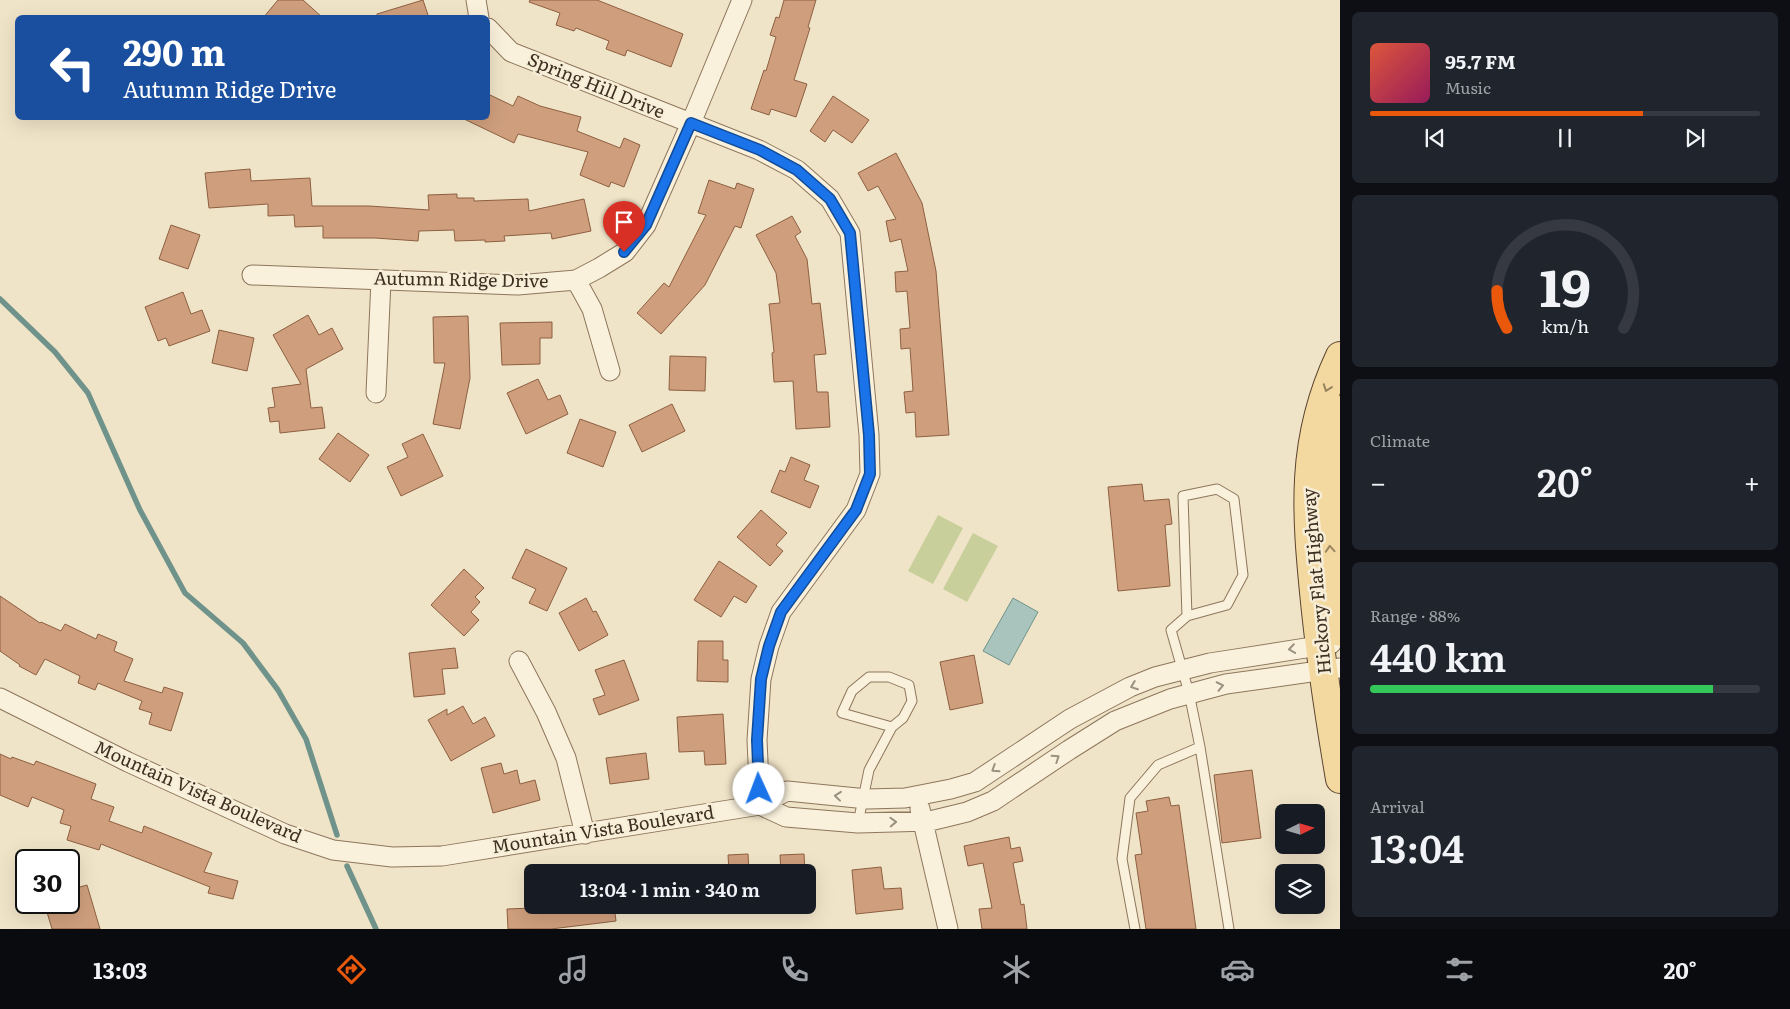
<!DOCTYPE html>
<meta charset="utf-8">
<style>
:root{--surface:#171b24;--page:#20242c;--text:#f1f3f6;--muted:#9ea1a6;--line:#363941;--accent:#ea580c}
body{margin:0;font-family:Literata,serif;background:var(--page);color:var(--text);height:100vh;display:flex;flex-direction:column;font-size:19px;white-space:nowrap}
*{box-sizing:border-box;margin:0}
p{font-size:16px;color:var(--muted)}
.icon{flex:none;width:28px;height:28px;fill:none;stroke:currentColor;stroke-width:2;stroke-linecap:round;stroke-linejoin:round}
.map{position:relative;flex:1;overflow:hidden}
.details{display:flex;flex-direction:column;gap:12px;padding:12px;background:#0d0f14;width:450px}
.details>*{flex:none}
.hud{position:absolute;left:15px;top:15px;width:475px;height:105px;border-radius:8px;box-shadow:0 5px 20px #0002;background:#1a4fa0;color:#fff;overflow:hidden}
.needle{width:32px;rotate:85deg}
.fabs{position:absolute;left:1275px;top:804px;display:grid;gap:10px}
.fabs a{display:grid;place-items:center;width:50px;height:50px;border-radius:8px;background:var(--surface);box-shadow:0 5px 20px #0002;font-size:25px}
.speed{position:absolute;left:15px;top:849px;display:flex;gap:10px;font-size:25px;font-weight:700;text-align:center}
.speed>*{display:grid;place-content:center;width:65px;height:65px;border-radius:50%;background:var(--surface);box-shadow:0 5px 20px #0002;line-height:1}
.speed .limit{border:2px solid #111;border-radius:8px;background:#fff;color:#111}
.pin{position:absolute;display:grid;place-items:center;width:42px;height:42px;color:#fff;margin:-51px -21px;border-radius:50% 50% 50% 0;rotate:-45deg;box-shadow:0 0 5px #0007}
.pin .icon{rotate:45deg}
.me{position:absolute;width:55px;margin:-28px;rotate:358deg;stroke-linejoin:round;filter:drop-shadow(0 0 4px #0008)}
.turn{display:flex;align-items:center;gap:18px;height:105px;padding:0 25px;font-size:22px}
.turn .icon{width:65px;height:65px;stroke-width:2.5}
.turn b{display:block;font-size:35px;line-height:42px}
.big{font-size:38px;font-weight:600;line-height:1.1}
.details .widget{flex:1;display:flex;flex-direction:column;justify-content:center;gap:8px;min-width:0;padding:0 18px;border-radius:8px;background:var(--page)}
.details .dial{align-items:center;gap:0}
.dial svg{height:130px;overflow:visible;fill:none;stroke:var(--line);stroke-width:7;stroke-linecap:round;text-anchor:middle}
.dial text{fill:var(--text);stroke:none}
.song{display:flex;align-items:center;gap:15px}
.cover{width:60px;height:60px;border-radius:8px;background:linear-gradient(135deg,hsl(10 70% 55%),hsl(330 70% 35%))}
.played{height:5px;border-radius:2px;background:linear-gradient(90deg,var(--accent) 70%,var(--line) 70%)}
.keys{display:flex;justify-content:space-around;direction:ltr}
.heat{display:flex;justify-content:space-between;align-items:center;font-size:28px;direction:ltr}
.charge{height:8px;border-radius:4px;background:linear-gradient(90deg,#34c759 88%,var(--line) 0)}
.trip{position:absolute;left:524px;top:864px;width:292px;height:50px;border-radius:8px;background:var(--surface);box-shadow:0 5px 20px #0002;font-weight:600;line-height:50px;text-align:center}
.tabs{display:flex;height:80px;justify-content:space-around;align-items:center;background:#090b0e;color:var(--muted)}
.tabs .icon{width:35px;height:35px}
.tabs .selected{color:var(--accent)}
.tabs b{font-size:22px;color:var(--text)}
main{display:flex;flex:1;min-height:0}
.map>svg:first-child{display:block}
</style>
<main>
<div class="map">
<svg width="1340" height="929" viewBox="0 0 1340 929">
<rect width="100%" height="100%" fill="#f0e4c8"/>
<!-- green -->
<path fill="#c9cf9b" d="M938,515l25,13 -30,56 -25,-13z
M973,533l25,13 -31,56 -24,-13z"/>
<!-- water -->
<path fill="#a9c4bc" stroke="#6f938a" d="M1013,598l25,14 -29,53 -26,-14z"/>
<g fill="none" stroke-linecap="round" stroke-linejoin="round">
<!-- stream -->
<path stroke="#6f938a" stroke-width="5.5" d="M0,299l55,53 33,41 52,117 45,83 58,50 35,47 28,49 31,96
M347,866l29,63"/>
</g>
<!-- building -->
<path fill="#cf9f7d" stroke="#8d5f41" d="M278,0h25l20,18h-60z
M423,0l6,18h-52v-4z
M530,0h67l86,34 -12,33 -44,-17 -2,6 -19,-7 3,-8 -33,-13 -2,3 -18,-6 4,-12 -31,-11z
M784,0h32l-8,27 2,1 -16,52 13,4 -11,33 -25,-8 -2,6 -18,-6 13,-39 2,1 10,-34 -6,-2 6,-18 3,1z
M488,94l25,12 5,-10 22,10 41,11 -4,14 43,17 4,-10 16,7 -16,42 -13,-5 -2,5 -29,-12 8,-23 -70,-18 -4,9 -52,-25h26z
M833,96l36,24 -17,23 -19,-13 -8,12 -15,-11z
M896,153l26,50 14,68 13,164 -33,2 -1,-25 -9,1 -2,-21 9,-1 -3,-43 -9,1 -1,-20 10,-1 -3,-37 -11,1 -1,-20 13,-1 -7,-32 -11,3 -4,-21 10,-2 -18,-33 -10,5 -10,-18z
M250,169l1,12 59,-3 2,28h57l60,4 -1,-15 29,-1v4h17v3l54,-2 1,12 55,-12 7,32 -39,8 -1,-6 -47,3 1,5 -20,1v-2l-30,1 -1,-11 -35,1 -1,10 -43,-3h-52v-12l-28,1 -1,-12 -26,1v-12l-59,4 -4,-35z
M709,180l26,9 2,-6 17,6 -13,39 -6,-2 -30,59 -44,49 -24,-21 27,-30 5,4 37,-72 -8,-2z
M792,216l9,16 -6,4 12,23 5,45 8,-1 6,51 -12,1 3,37h11l2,35 -34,2 -3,-48 -19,1 -2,-29 2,-1 -5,-48 11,-1 -4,-30 -20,-38z
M171,225l29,10 -12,34 -29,-10z
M183,292l8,22 11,-4 8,21 -41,15 -3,-8 -8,3 -13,-34z
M308,315l11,20 13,-7 11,21 -37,20 5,39 11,-1 3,21 -45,5 -1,-12 -9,1 -2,-14 7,-1 -3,-19 29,-4 -28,-49z
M468,316l2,62 -10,51 -27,-5 12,-61h-11l-1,-46z
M552,322v16h-12v26l-38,1 -2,-42z
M219,330l35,8 -7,33 -35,-8z
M670,356l36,1 -1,34 -36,-1z
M538,379l10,21 12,-5 8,19 -42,20 -19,-41z
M672,404l13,27 -43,21 -13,-27z
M580,419l36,13 -13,35 -36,-14z
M338,433l31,22 -19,27 -31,-23z
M423,434l20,42 -42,20 -14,-29 21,-10 -6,-13z
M791,457l19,8 -6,15 15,6 -9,22 -39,-16 9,-22 5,2z
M1142,484l2,17 25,-2 3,25 -7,1 5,61 -52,5 -10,-104z
M761,510l26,23 -11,12 7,6 -13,15 -33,-29z
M526,549l41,19 -20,43 -18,-8 7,-14 -24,-11z
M719,561l38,25 -11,17 -12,-7 -13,21 -27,-17z
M464,569l20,19 -9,9 5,5 -9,10 8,8 -15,16 -33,-31z
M0,596l40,27 1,-1 20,9 4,-7 31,15 2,-5 19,8 -3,9 19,8 -9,22 38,12 2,-6 19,6 -12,38 -22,-7 3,-11 -13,-4 3,-8 -44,-18 -3,7 -17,-7 2,-7 -35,-17 -9,16 -17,-9 1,-1 -20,-14z
M586,598l7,14 3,-1 12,24 -29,16 -20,-38z
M698,641h25v19h5v22l-31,-1z
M455,648l3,20 -16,1 3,25 -31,3 -5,-44z
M974,655l9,48 -33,7 -10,-48z
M624,660l15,40 -40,15 -6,-16 12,-4 -10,-25z
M463,706l10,18 12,-7 10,19 -44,25 -23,-41 19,-11v6z
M723,714l3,50 -21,1 -1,-14 -25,1 -2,-35z
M646,753l3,26 -39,5 -4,-26z
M0,754l11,5 1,-2 22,8 2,-4 60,23 -5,15 23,8 -5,14 33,12 2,-7 68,27 -8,19 34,9 -5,18 -25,-6 2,-6 -109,-43 -2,6 -32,-10 4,-14 -11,-3 4,-13 -32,-13 -4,10 -28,-12z
M501,763l3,11 13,-4 3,14 15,-4 5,20 -47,13 -12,-45z
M1252,770l9,68 -39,5 -8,-68z
M1169,797l2,9 8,-1 17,124h-50l-11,-74 7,-1 -6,-41 12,-2 -2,-10z
M1009,837l2,12 9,-2 3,14 -10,2 8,42 3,-1 3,25h-45l-3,-20 13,-1 -9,-45 -15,3 -4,-20z
M748,854l1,18h-20l-1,-17z
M804,854l1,18h-24l-1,-17z
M881,867l3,22 17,-1 2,21 -47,5 -4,-44z
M87,885l13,44h-48l-8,-27h25v-12z
M532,905h82l2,16 -65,8h-43l-1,-20 25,-1z"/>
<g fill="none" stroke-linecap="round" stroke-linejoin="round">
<!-- service casing -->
<g stroke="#8d765c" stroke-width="11">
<path id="service" d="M1200,747l29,182
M858,823l11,-53 23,-43 11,-9 9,-17 -3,-16 -20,-8h-20l-17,14 -10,22 50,14
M1135,929l-13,-70 8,-61 28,-33 42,-18 -11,-54 -18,-63 16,-14 40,-11 16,-30 -9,-76 -17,-10 -34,7 4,120"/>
</g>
<!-- minor casing -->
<g stroke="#8d765c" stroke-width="21">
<path id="minor" d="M476,0l3,18
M488,28l23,24 248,98 38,20 33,29 20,34 19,202 1,39 -14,36 -75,102 -12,34 -8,33 -4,61 3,65
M252,275l266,10 58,-5 23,-12 26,-16 21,-27 45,-102 51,-123
M576,280l16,29 18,62
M376,393l5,-113
M519,661l27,51 20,46 19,76
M0,698l128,64 157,72 48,16 59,7 50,-1 318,-51 27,-14 80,8 38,-1 46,-9 24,-7 95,-63 60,-32 25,-10 55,-14 121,-19
M760,805l26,12 72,6 72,-2 37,-9 26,-11 76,-51 46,-29 55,-22 56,-15 114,-16
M920,809l28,120"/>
</g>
<!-- primary casing -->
<g stroke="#5b4430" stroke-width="30">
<path id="primary" d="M1340,356c-40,85 -34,156 -25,246 6,59 15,118 25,177
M1340,410c-20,72 -10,149 0,222"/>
</g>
<!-- service -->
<use href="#service" stroke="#faf1dc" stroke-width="9"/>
<!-- minor -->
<use href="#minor" stroke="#faf1dc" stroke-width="19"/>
<!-- primary -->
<use href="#primary" stroke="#f3d9a0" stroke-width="28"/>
</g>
<!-- one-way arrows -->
<defs><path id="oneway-chevron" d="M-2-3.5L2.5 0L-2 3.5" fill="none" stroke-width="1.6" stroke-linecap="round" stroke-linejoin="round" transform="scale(1.25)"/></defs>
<g stroke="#988460">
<use href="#oneway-chevron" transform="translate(1327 388) rotate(110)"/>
<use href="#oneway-chevron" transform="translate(1330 549) rotate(-94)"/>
</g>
<g stroke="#9c907e">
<use href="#oneway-chevron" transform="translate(1292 649) rotate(171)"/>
<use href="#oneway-chevron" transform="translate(1134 686) rotate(159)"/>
<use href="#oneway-chevron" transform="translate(1220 686) rotate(-12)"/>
<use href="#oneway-chevron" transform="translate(1056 758) rotate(-34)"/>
<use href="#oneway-chevron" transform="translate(995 769) rotate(147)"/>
<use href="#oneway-chevron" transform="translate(838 796) rotate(-174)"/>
<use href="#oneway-chevron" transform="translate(893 822) rotate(-2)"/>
</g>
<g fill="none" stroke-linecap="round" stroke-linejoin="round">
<!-- route casing -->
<g stroke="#114b97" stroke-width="12">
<path id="route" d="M624,252l22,-27 45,-102 69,27 37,20 33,29 20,34 19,202 1,39 -14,36 -75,102 -12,34 -8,33 -4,61 2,49"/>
</g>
<!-- route -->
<use href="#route" stroke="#1a73e8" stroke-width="9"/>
</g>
<g text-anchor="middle" stroke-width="5" stroke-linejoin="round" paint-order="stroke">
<!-- street labels -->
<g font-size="18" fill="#3d2e20" stroke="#f7eed8">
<text transform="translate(596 86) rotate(22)" y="6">Spring Hill Drive</text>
<text transform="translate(461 280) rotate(1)" y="6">Autumn Ridge Drive</text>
<text transform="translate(1317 581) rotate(-95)" y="6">Hickory Flat Highway</text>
<text transform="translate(198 792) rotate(24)" y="6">Mountain Vista Boulevard</text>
<text transform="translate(603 830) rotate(-9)" y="6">Mountain Vista Boulevard</text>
</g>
</g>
</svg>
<div class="fabs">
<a><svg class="needle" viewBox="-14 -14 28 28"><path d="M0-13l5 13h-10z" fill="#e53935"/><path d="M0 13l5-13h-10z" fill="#9ea1a6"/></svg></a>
<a><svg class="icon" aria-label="layers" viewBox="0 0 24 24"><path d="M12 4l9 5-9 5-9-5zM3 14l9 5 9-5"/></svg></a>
</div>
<div class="speed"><div class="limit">30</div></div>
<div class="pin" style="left:624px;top:252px;background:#d93025"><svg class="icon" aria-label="arrive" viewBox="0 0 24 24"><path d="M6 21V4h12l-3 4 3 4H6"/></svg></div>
<svg class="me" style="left:759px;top:789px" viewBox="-20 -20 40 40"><circle r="19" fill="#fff"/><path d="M0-13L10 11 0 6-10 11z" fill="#1a73e8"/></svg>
<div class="trip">13:04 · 1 min · 340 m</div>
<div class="hud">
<div class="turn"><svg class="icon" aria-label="left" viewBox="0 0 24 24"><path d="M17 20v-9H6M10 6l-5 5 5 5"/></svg><div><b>290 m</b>Autumn Ridge Drive</div></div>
</div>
</div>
<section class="details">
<div class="widget">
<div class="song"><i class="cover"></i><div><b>95.7 FM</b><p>Music</p></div></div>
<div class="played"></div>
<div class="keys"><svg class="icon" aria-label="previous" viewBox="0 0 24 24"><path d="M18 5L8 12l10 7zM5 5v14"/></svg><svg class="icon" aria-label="pause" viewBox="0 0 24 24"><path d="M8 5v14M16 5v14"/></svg><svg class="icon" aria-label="next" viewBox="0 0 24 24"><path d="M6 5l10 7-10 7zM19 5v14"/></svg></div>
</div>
<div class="widget dial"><svg viewBox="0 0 100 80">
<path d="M14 69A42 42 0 1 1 86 69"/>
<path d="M14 69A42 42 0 0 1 8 46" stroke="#ea580c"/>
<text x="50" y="56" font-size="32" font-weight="700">19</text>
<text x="50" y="72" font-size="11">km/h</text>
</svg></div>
<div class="widget"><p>Climate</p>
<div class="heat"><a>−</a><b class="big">20°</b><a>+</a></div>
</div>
<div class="widget"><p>Range · 88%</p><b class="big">440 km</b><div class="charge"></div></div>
<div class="widget"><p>Arrival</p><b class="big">13:04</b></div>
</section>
</main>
<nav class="tabs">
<b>13:03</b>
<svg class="icon selected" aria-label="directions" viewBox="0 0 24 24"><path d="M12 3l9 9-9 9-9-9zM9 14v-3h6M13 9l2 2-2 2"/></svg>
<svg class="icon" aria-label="music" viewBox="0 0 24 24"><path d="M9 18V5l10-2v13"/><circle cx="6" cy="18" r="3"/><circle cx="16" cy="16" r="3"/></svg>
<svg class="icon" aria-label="phone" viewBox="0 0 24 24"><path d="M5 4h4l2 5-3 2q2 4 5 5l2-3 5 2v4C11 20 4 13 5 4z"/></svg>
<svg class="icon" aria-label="climate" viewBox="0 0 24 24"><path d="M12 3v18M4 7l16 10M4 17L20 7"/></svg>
<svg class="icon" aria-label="car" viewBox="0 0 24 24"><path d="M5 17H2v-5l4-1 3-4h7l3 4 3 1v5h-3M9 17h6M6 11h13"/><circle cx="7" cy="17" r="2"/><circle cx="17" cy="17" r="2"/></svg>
<svg class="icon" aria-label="filters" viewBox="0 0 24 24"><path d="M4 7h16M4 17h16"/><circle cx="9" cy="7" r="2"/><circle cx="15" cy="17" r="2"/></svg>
<b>20°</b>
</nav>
